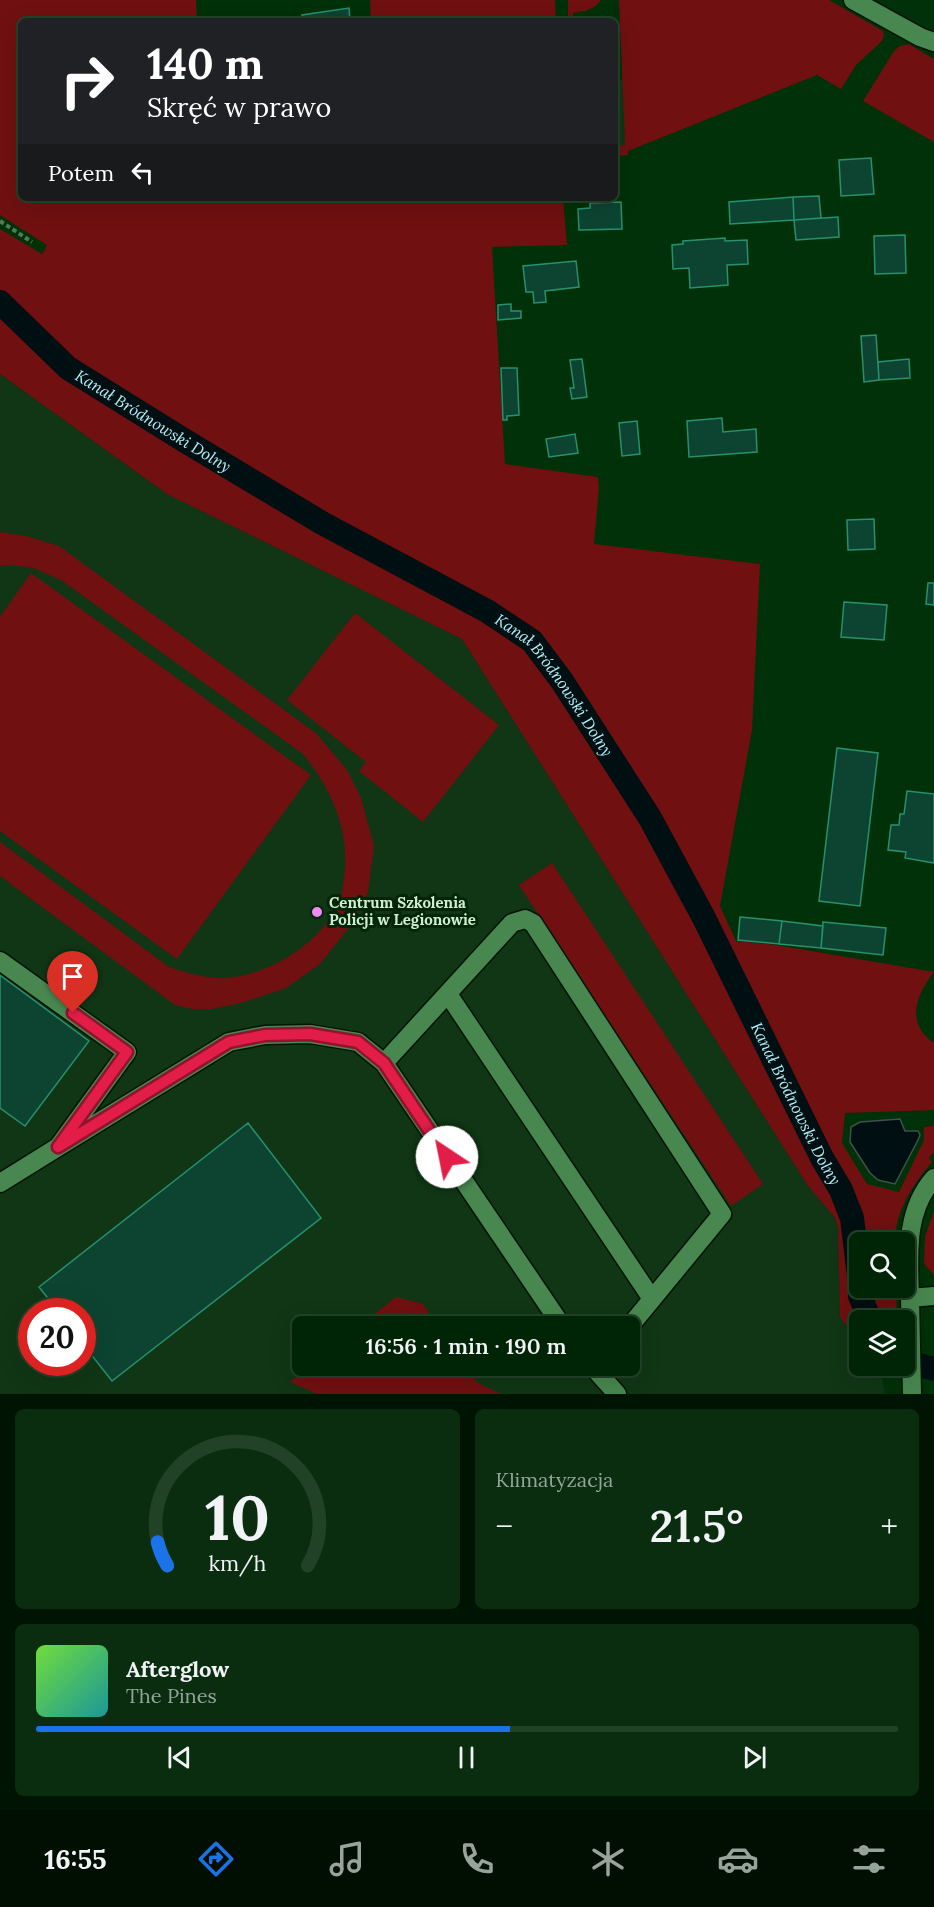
<!DOCTYPE html>
<html lang="pl">
<meta charset="utf-8">
<style>
:root{--surface:#002506;--page:#0a2d10;--text:#f1f3f6;--muted:#95a59b;--line:#224228;--accent:#1a73e8}
body{margin:0;font-family:Lora,serif;background:var(--page);color:var(--text);height:100vh;display:flex;flex-direction:column;font-size:22px;white-space:nowrap}
*{box-sizing:border-box;margin:0}
p{font-size:20px;color:var(--muted)}
.icon{flex:none;width:33px;height:33px;fill:none;stroke:currentColor;stroke-width:2;stroke-linecap:round;stroke-linejoin:round}
.map{position:relative;height:1394px;overflow:hidden}
.drawer{display:flex;flex-direction:column;gap:15px;padding:15px;background:#001403;flex:1}
.drawer>*{flex:none}
.top-card{position:absolute;left:18px;top:18px;width:600px;height:183px;border-radius:9px;box-shadow:0 6px 24px #0002,0 0 0 2px var(--line);background:#202124;color:#fff;overflow:hidden}
.buttons{position:absolute;left:849px;top:1232px;display:grid;gap:12px}
.buttons a{display:grid;place-items:center;width:66px;height:66px;border-radius:9px;background:var(--surface);box-shadow:0 6px 24px #0002,0 0 0 2px var(--line);font-size:30px}
.speed{position:absolute;left:18px;top:1298px;display:flex;gap:12px;font-size:30px;font-weight:700;text-align:center}
.speed>*{display:grid;place-content:center;width:78px;height:78px;border-radius:50%;background:var(--surface);box-shadow:0 6px 24px #0002,0 0 0 2px var(--line);line-height:1}
.speed .limit{border:9px solid #d22;background:#fff;color:#111}
.pin{position:absolute;display:grid;place-items:center;width:51px;height:51px;color:#fff;margin:-62px -26px;border-radius:50% 50% 50% 0;rotate:-45deg;box-shadow:0 0 6px #0007}
.pin .icon{rotate:45deg}
.me{position:absolute;width:66px;margin:-33px;rotate:326deg;stroke-linejoin:round;filter:drop-shadow(0 0 4px #0008)}
.turn{display:flex;align-items:center;gap:21px;height:126px;padding:0 30px;font-size:27px}
.turn .icon{width:78px;height:78px;stroke-width:2.5}
.turn b{display:block;font-size:42px;line-height:51px}
.then{display:flex;align-items:center;height:57px;padding:0 30px;background:#0003;gap:12px;font-size:22px}
.big{font-size:45px;font-weight:600;line-height:1.1}
.drawer .tile{flex:1;display:flex;flex-direction:column;justify-content:center;gap:9px;min-width:0;padding:0 21px;border-radius:9px;background:var(--page)}
.drawer .dial{align-items:center;gap:0}
.dial svg{height:156px;overflow:visible;fill:none;stroke:var(--line);stroke-width:7;stroke-linecap:round;text-anchor:middle}
.dial text{fill:var(--text);stroke:none}
.song{display:flex;align-items:center;gap:18px}
.cover{width:72px;height:72px;border-radius:9px;background:linear-gradient(135deg,hsl(100 70% 55%),hsl(180 70% 35%))}
.played{height:6px;border-radius:3px;background:linear-gradient(90deg,var(--accent) 55%,var(--line) 55%)}
.keys{display:flex;justify-content:space-around;direction:ltr}
.heat{display:flex;justify-content:space-between;align-items:center;font-size:33px;direction:ltr}
.drawer .tiles{flex:1;display:grid;gap:15px;grid-template-columns:1fr 1fr}
.tile:last-child{grid-column:span 2}
.trip{position:absolute;left:292px;top:1316px;width:348px;height:60px;border-radius:9px;background:var(--surface);box-shadow:0 6px 24px #0002,0 0 0 2px var(--line);font-weight:600;line-height:60px;text-align:center}
.tab-bar{display:flex;height:96px;justify-content:space-around;align-items:center;background:#000f02;color:var(--muted)}
.tab-bar .icon{width:42px;height:42px}
.tab-bar .selected{color:var(--accent)}
.tab-bar b{font-size:27px;color:var(--text)}
.map>svg:first-child{display:block}
</style>
<div class="map">
<svg width="934" height="1394" viewBox="0 0 934 1394">
<rect width="100%" height="100%" fill="#003108"/>
<!-- built -->
<path fill="#103615" fill-rule="evenodd" d="M615,80h8l2,66h-10z
M0,374l167,120 295,145 346,547 27,32 3,9 2,90 19,26 1,22h16l5,8 4,21h-885zM32,1311h50v51h-50zM303,1326h327v39h-327z"/>
<!-- green -->
<path fill="#701011" d="M0,0h196l1,21h-176v177h542l4,47 -75,2 13,217 93,13 1,11 -5,56 166,20 -8,166 -32,176 16,35 40,4 158,27c-18,23 -29,51 0,71v67l-89,3 -3,30 25,41 32,8 25,-52v-13l10,-1v26l-5,6 3,4c-19,22 -37,50 -37,80h-35v45h36l1,33h-37l-1,23 -19,-26 -2,-90 -3,-9 -27,-32 -346,-547 -295,-145 -167,-120v-145l42,25 5,-9 -47,-30z
M370,0h185l1,21h-185z
M568,0h33c-7,10 -16,11 -28,13v8h-5z
M619,0h210l54,31 1,4 -2,6 -26,24 -15,24 -24,-14 -189,76v4l-13,1v-10l10,-1z
M909,44l25,15v83l-71,-41 31,-50 6,-5z
M0,532l26,4 33,10 258,188 30,36 14,28 13,48 -6,46 -14,29 -34,43 -34,24 -45,15 -30,6h-19l-17,-4 -175,-129v-34l169,125c18,6 38,12 58,11 43,-4 94,-34 112,-76 3,-5 3,-12 4,-17 9,-49 -9,-93 -40,-131l-242,-174 -30,-13 -31,-2z
M31,573l280,202 -134,184 -177,-128v-214z
M355,613l144,112 -76,97 -64,-51 7,-9 -79,-62z
M552,863l211,321 -32,22 -212,-321z
M934,1211v64l-10,-11 1,-28z
M396,1297l27,7 15,22h-79z
M311,1365h154l12,17 23,12h-183l-27,-12z
M876,1365h22v13l-17,-5z"/>
<!-- water -->
<path fill="#000f12" stroke="#3e524b" stroke-width="1.5" d="M900,1119l5,12h13l2,4 -2,5 -23,44 -17,-4 -8,-7 -20,-31 1,-15 9,-5z"/>
<g fill="none" stroke-linecap="round" stroke-linejoin="round">
<!-- canal -->
<g stroke="#000f12" stroke-width="24">
<path id="s1" d="M0,302l68,66 114,71 140,84 165,88 45,30 30,40 88,137 54,100 118,240 19,32 11,28 8,66"/>
<path d="M860,1287v9l10,24"/>
<path d="M904,1361l30,8"/>
</g>
</g>
<!-- building -->
<path fill="#0c4431" stroke="#27906d" stroke-width="1.5" d="M349,8l1,13h-47l-1,-6z
M871,158l3,36 -33,2 -2,-36z
M819,196l2,22 -27,2 -1,-23z
M793,197l1,23 -64,4 -1,-22z
M621,202l1,27 -43,1 -1,-21 12,-1v-5z
M838,217l1,20 -43,3 -2,-20z
M905,235l1,38 -31,1 -1,-38z
M725,238v3l22,-1 1,24 -21,1 1,20 -38,3 -1,-20 -16,1 -1,-24 11,-1v-3z
M576,261l3,26 -34,4 1,11 -12,1 -1,-11h-7l-3,-26z
M511,304v7h10v7l-23,2v-15z
M876,335l3,45 -15,2 -3,-46z
M582,359l5,38 -15,2 -2,-11h4l-4,-28z
M909,359l1,19 -31,2 -1,-18z
M501,368h16l2,47 -12,1v4h-4z
M722,418l1,14 33,-3 1,23 -68,5 -2,-36z
M637,421l3,33 -18,2 -3,-33z
M575,434l3,19 -29,4 -3,-18z
M874,519l1,30 -27,1 -1,-30z
M928,583h6v22l-8,-1z
M844,602l43,3 -3,35 -43,-3z
M837,748l41,5 -18,153 -41,-5z
M907,791l27,3v69l-29,-5 1,-6 -18,-2 3,-25h8l1,-11h4z
M740,917l42,4 -3,23 -41,-4z
M782,921l41,5 -2,22 -42,-4z
M823,922l63,6 -3,27 -62,-7z
M0,975l89,66 -64,85 -25,-18z
M248,1123l73,95 -209,163 -30,-38v-32h-24l-19,-24z"/>
<g fill="none" stroke-linecap="round" stroke-linejoin="round">
<!-- minor casing -->
<g stroke="#031505" stroke-width="21">
<path id="minor" d="M853,0l67,37 14,5
M0,961l127,91 -69,95 -58,36
M448,994l204,305
M384,1063l128,-140 13,-4 8,4 189,291 -92,112
M58,1147l171,-105 36,-7 45,-1 48,8 26,21 178,263
M910,1298c-1,-42 -6,-86 24,-120
M591,1365l26,29
M912,1394l-2,-96 24,-2"/>
</g>
<!-- path -->
<path stroke="#517b56" stroke-width="4" stroke-dasharray="4.5 3" stroke-linecap="butt" d="M0,221l32,21"/>
<!-- minor -->
<use href="#minor" stroke="#48874f" stroke-width="18"/>
</g>
<g fill="none" stroke-linecap="round" stroke-linejoin="round">
<!-- route casing -->
<g stroke="#92132f" stroke-width="15">
<path id="route" d="M73,1013l54,39 -69,95 171,-105 36,-7 45,-1 48,8 26,21 63,94"/>
</g>
<!-- route -->
<use href="#route" stroke="#e11d48" stroke-width="10"/>
</g>
<!-- markers -->
<circle fill="#f18af4" stroke="#032509" stroke-width="2" cx="317" cy="912" r="6"/>
<g text-anchor="middle" stroke-width="6" stroke-linejoin="round" paint-order="stroke">
<!-- poi labels -->
<g font-size="15" font-weight="bold" fill="#cfefd0" stroke="#032509" text-anchor="start">
<text x="329" y="908">Centrum Szkolenia<tspan x="329" dy="17">Policji w Legionowie</tspan></text>
</g>
<!-- water labels -->
<g font-size="16" font-style="italic" fill="#b1f1fa" stroke="#032509">
<text dy="6" stroke="none"><textPath href="#s1" startOffset="195">Kanał Bródnowski Dolny</textPath></text>
<text dy="6" stroke="none"><textPath href="#s1" startOffset="681">Kanał Bródnowski Dolny</textPath></text>
<text dy="6" stroke="none"><textPath href="#s1" startOffset="1167">Kanał Bródnowski Dolny</textPath></text>
</g>
</g>
</svg>
<div class="buttons">
<a><svg class="icon" aria-label="search" viewBox="0 0 24 24"><circle cx="10" cy="10" r="6"/><path d="M15 15l6 6"/></svg></a>
<a><svg class="icon" aria-label="layers" viewBox="0 0 24 24"><path d="M12 4l9 5-9 5-9-5zM3 14l9 5 9-5"/></svg></a>
</div>
<div class="speed"><div class="limit">20</div></div>
<div class="pin" style="left:73px;top:1013px;background:#d93025"><svg class="icon" aria-label="arrive" viewBox="0 0 24 24"><path d="M6 21V4h12l-3 4 3 4H6"/></svg></div>
<svg class="me" style="left:447px;top:1157px" viewBox="-20 -20 40 40"><circle r="19" fill="#fff"/><path d="M0-13L10 11 0 6-10 11z" fill="#e11d48"/></svg>
<div class="trip">16:56 · 1 min · 190 m</div>
<div class="top-card">
<div class="turn"><svg class="icon" aria-label="right" viewBox="0 0 24 24"><path d="M7 20v-9h11M14 6l5 5-5 5"/></svg><div><b>140 m</b>Skręć w prawo</div></div>
<div class="then">Potem<svg class="icon" aria-label="left" viewBox="0 0 24 24"><path d="M17 20v-9H6M10 6l-5 5 5 5"/></svg></div>
</div>
</div>
<section class="drawer">
<div class="tiles">
<div class="tile dial"><svg viewBox="0 0 100 80">
<path d="M14 69A42 42 0 1 1 86 69"/>
<path d="M14 69A42 42 0 0 1 9 57" stroke="#1a73e8"/>
<text x="50" y="56" font-size="32" font-weight="700">10</text>
<text x="50" y="72" font-size="11">km/h</text>
</svg></div>
<div class="tile"><p>Klimatyzacja</p>
<div class="heat"><a>−</a><b class="big">21.5°</b><a>+</a></div>
</div>
<div class="tile">
<div class="song"><i class="cover"></i><div><b>Afterglow</b><p>The Pines</p></div></div>
<div class="played"></div>
<div class="keys"><svg class="icon" aria-label="previous" viewBox="0 0 24 24"><path d="M18 5L8 12l10 7zM5 5v14"/></svg><svg class="icon" aria-label="pause" viewBox="0 0 24 24"><path d="M8 5v14M16 5v14"/></svg><svg class="icon" aria-label="next" viewBox="0 0 24 24"><path d="M6 5l10 7-10 7zM19 5v14"/></svg></div>
</div>
</div>
</section>
<nav class="tab-bar">
<b>16:55</b>
<svg class="icon selected" aria-label="directions" viewBox="0 0 24 24"><path d="M12 3l9 9-9 9-9-9zM9 14v-3h6M13 9l2 2-2 2"/></svg>
<svg class="icon" aria-label="music" viewBox="0 0 24 24"><path d="M9 18V5l10-2v13"/><circle cx="6" cy="18" r="3"/><circle cx="16" cy="16" r="3"/></svg>
<svg class="icon" aria-label="phone" viewBox="0 0 24 24"><path d="M5 4h4l2 5-3 2q2 4 5 5l2-3 5 2v4C11 20 4 13 5 4z"/></svg>
<svg class="icon" aria-label="climate" viewBox="0 0 24 24"><path d="M12 3v18M4 7l16 10M4 17L20 7"/></svg>
<svg class="icon" aria-label="car" viewBox="0 0 24 24"><path d="M5 17H2v-5l4-1 3-4h7l3 4 3 1v5h-3M9 17h6M6 11h13"/><circle cx="7" cy="17" r="2"/><circle cx="17" cy="17" r="2"/></svg>
<svg class="icon" aria-label="filters" viewBox="0 0 24 24"><path d="M4 7h16M4 17h16"/><circle cx="9" cy="7" r="2"/><circle cx="15" cy="17" r="2"/></svg>
</nav>
